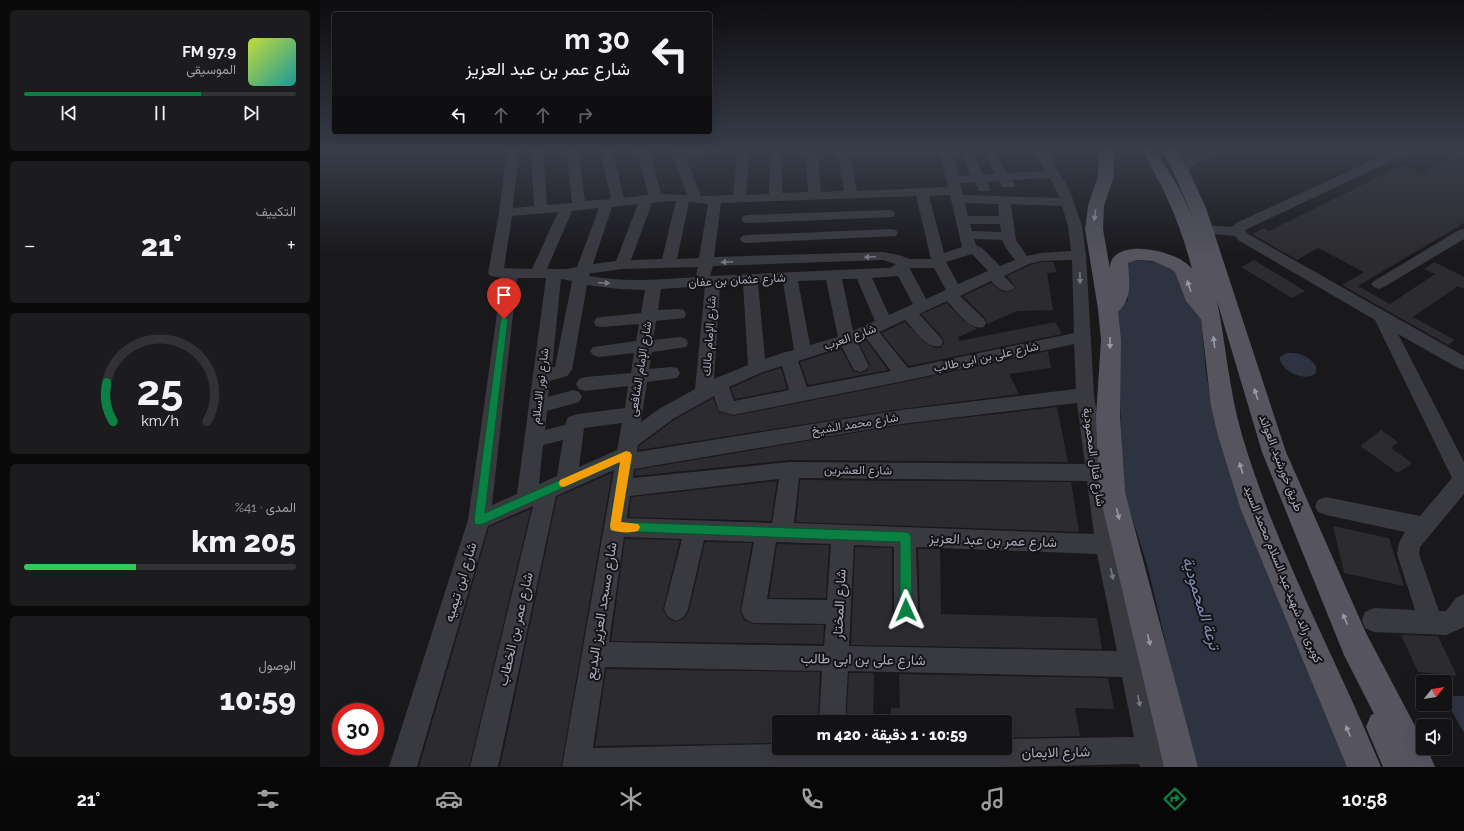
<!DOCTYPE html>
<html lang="ar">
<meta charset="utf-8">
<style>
:root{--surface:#131214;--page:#1c1b1d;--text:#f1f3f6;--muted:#9d9ea0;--line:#323234;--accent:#0b8043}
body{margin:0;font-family:Raleway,Vazirmatn,sans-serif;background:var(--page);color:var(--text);direction:rtl;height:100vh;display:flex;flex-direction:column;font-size:15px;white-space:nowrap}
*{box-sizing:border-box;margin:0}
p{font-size:13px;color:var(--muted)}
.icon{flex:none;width:22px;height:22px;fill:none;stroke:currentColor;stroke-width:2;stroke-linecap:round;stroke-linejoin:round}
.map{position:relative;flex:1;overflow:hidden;direction:ltr}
.details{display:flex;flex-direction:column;gap:10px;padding:10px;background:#0a0a0b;width:320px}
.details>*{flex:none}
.hud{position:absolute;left:12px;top:12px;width:380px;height:122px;border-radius:4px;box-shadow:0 4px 16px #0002,0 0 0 1px var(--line);direction:rtl;background:#131214;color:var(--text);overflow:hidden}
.needle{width:26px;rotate:60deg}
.controls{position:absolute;left:1096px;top:675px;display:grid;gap:8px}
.controls a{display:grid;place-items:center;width:36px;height:36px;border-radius:4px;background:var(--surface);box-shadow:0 4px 16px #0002,0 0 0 1px var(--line);font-size:20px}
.speed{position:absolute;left:12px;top:703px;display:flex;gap:8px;font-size:20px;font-weight:700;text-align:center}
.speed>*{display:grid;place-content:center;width:52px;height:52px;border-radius:50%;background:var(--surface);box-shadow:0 4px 16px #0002,0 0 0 1px var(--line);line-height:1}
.speed .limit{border:6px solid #d22;background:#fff;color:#111}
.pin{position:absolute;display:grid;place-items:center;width:34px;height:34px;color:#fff;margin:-41px -17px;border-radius:50% 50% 50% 0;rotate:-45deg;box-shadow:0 0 4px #0007}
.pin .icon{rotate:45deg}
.me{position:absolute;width:44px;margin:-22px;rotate:359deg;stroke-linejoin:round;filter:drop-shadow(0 0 3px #0008)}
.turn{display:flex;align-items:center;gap:14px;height:84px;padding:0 16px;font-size:18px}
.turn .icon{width:52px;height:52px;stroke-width:2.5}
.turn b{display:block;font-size:28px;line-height:34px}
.lanes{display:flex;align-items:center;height:38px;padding:0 16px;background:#0003;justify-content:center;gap:20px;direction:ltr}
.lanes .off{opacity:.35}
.big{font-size:30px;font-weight:800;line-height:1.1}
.details .widget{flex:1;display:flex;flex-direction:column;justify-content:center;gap:6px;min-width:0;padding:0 14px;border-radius:6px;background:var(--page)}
.details .dial{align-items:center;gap:0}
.dial svg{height:104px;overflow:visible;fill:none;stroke:var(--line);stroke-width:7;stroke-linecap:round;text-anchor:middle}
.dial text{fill:var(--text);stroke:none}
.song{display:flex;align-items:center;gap:12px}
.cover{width:48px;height:48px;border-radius:6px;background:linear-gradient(135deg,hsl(70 70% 55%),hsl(180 70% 35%))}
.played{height:4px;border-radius:2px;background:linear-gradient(90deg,var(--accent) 65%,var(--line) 65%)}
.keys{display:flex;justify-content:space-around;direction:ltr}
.heat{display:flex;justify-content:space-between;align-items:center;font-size:22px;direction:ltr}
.charge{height:6px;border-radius:3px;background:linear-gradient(90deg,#34c759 41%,var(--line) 0)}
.trip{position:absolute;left:452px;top:715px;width:240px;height:40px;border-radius:4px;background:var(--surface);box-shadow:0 4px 16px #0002,0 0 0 1px var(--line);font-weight:800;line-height:40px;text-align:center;direction:rtl}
.tab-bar{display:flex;height:64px;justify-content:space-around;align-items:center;background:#080708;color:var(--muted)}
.tab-bar .icon{width:28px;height:28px}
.tab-bar .on{color:var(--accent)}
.tab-bar b{font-size:18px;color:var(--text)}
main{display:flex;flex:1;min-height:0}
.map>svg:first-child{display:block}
</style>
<main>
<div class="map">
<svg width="1144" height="767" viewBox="0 0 1144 767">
<rect width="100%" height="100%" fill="#19181b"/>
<!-- green -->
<path fill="#1d2621" d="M363,150h149h-19l-9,4 -118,3z"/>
<!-- water -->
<path fill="#2d3340" d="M813,260l24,2 18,7 16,38 10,10 5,56 8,40 137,354h-156l-47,-199 -25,-79 -6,-176 11,-13 -1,-38z
M966,353c12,-1 23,3 30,13v7c-11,9 -32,0 -36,-13v-3z
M1125,696h19v37l-19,-34z"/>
<!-- building -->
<path fill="#2c2b2f" d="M1136,156l8,3v64l-106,63 32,18 45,-30 -11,-5 10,-7 30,15v12l-6,-3 -45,31 42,23 -7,5 -106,-60 22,-13 -46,-24 -21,12 -45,-26 12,-6 5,3 134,-66 19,8z
M934,260l51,31 -13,7 -51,-31z
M721,262h12l4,10 -10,1 6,37 -36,1 -30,13 -2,-6 -22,-22 28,-13 12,9 9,-1 4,-4 -9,-11 23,-11z
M627,303l16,17 14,9 -19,8 1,4 96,-19 7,12 -153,32 -28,-33 24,-11 20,21 10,5h6l3,-5 -2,-6 -21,-23z
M546,340l22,30 -80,15 -8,-23 41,-13 12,22 7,2 7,-2 3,-6 -11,-22z
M728,351l3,17 -42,6 10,20 -118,15 -262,41v-4l35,-26 39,-22 6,14 14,4 171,-34z
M461,368l6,21 -52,10 -4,-11 33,-15z
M737,407l11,55 -278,-2 -155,16v-6l266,-45z
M1061,430l17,12 -7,6 21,15 -14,10 -38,-27z
M292,473l-51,294h-61l57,-270z
M480,480l271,2 8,50 -283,-10z
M457,481l-6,40 -142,-4 2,-20z
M211,509l-62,258h-50l70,-240z
M1013,526l56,12 15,48 -60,-13z
M305,539l55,1 -17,69 4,9 8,4 10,-4 4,-8 16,-68 47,1 -12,68 4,9 9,4 71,1 -1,19 -212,-3z
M457,544l52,1 -3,53h-57z
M535,547l37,1v62l5,9 8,4 10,-4 5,-9 -2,-61h22l1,65 156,4 5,31 -251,-4z
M1081,635l37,1 19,40 -39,-4z
M286,669l214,3 -2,50h-39v21l-184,3z
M529,673h25l-1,49h-27z
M579,674l209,4 6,31 -39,-1 5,28 -75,2v-16h-114v-14h9z"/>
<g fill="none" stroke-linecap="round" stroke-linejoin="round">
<!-- minor -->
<path fill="#393940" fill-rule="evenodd" d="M187,150h12l-6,58 21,-2 -3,-56h12l4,55 25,-2 -6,-53h12l7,51 26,-2 -11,-49h12l12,48 24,-3 -11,-45h12l12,44 26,1 -16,-45h12l18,46h4l28,-1 4,-39 2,-3h8l2,3 -3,39 23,-1 1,-37 2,-3h8l2,3v36l26,-1 -2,-36 2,-3h8l2,3 3,36 23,-1 -7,-41h135l11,24h12l-13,-24h12l13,23 39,-2 -12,-21h12l24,41 12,35 4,29 8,140 23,149 51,223h-28l-1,-3 -138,3h-439l52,-297 -58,26 -58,271h-28l63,-261 -45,20 -71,241h-28l79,-247 34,-242 -11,-2 -3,-3 11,-60zM621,154l7,33 -91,4 -7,-34zM633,154h8l10,21 -13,1zM730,178l10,20 -97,-3 -3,-12 15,-1 4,9h10l1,-3 -3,-6 12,-1 3,6h12l1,-3 -4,-4zM630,195l12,52 -18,6 -15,-57zM596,196l15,63h-21l-11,-4 -16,-3 -169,5 7,-54zM351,201h5l-14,58 -31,1 21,-57zM369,202l19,2 -9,54 -22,1zM645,203l33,1 1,12h-31zM318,204l-22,57 -23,3 19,-57zM691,204l51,2 6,20 3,25 -30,2 -14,3 -11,-16zM279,208l-22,59 -11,2h-19l25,-58zM238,212l-26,57 -28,-1 8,-52zM650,224h30l1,8 -29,-1zM654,239l28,1 4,8 9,12 -15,6 -18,-18 -6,-3zM652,254l16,17 -30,13 -12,-22zM563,260l13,4 -6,4h-6l-174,8 3,-10zM752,260l2,73 -166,35 -29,-36 26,-12c10,10 21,30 36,26l2,-4 -2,-4 -22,-24 28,-13c10,10 22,30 37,26l2,-4 -2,-4 -24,-23 31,-15c7,7 12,12 21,9l3,-3 -11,-11 25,-12 12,-3zM378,267l-2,7 3,3c-37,2 -74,6 -110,-1l1,-3h4l28,-4zM591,268h23l12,22 -20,9 -16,-30zM578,276l15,28 -24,11 -17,-37zM197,278h29l-29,216 -25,11zM241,279l11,2 -17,86h-3zM522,279h15l18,42 -22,10zM506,280l12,57 -28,8 -12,-64zM463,282l11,68 -12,3 -17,6 -7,-76zM423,284l5,81 -34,14 6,-94zM267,285l32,4 26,1 -4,23 -39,4 -6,1 -2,4 2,4 6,1 37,-3 -3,17 -43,6 -3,4 3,4 6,2 35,-4 -3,20 -46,4 -6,2 -3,5 3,5 6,2 43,-5 -3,22 -47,6 -10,3 -3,8 -20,5 2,-19 32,-9 3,-5 -3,-5 -6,-2 -25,7 2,-16 17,-5 5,-6zM385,286l-10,103 -36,20 -18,13 6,-40 30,-4 3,-5 -3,-5 -6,-1 -22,2 3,-17 34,-5 2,-4 -2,-4 -6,-2 -27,3 3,-19 28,-3 2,-4 -2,-4 -6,-1 -20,1 3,-21zM546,338l25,33 -84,16 -9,-26 44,-14 12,23 6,2 6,-2 3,-4 -12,-24zM754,344l2,45 -175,21 -264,42 1,-7 35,-26 41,-23 5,15 14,4 171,-34zM462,366l7,24 -55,11 -5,-14 34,-15zM757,403l8,61 -295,-2 -157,16 1,-9 267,-45zM302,423l-5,27 -38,17 5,-39zM243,440l-6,36 -18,8 4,-39zM479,478l288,3 7,53 -300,-11zM459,479l-7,44 -145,-5 3,-22zM304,537l58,2 -18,70 4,8 8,4 8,-4 4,-8 16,-69 50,2 -13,69 4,8 8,4 73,1 -2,22 -215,-4zM456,542l55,2 -4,56 -60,-1zM534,545l40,2v63l4,8 8,4 8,-4 4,-8 -2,-63 181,7 20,97 -268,-5zM285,667l217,4 -3,51h26l3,-51 274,6 12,60 -129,2v9h-226v-4l-186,4z
M886,150h16l-2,3 -21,8 -14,13h-8l-2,-3c8,-11 19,-17 31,-21z
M1075,150h15l-2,3 -163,77 3,4 216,122v14l-6,-2 -60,-34 66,128v32l-44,53 -1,7 20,57h7l10,-13 8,-4v33l-18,8 -72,-3 -9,-4 -3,-8 3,-8 9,-4 41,2 -18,-56 2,-11 6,-11 -79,-17 -8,-3 -3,-6 3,-6 8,-3 94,19 32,-38 -77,-158 -137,-80 -3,-4 -31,-3 -5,-1 -2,-3 2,-3 5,-1 28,2 4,-4z
M1130,150h14v7l-12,-4z
M568,210l5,1 2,3 -2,3 -145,6 -5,-1 -2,-3 2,-3 5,-1z
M571,229l5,1 2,3 -2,3 -149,7 -5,-1 -2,-3 2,-3 5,-1z
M1144,229v10l-80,48 -5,2 -5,-2 -3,-3 3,-3 85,-51z"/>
<!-- major -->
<path fill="#55545f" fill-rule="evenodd" d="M779,150h14l1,26 -10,30 -1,23 7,40c-1,-34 69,-19 82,0 -11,-43 -27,-81 -51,-119h14l24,38 14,30 -20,-47 -11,-21h14l13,21 17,37 80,244 80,181 57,108v7h4l8,19h-52l-17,-40 5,-12 3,-1 -30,-59 -82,-203 -45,-151c9,44 12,90 25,134 34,115 93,221 139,332h-34l-106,-257 -23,-74 -7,-30 -10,-87 -15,-18 -11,-29 -4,-3 -18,-8 -17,-1 -8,3c1,19 5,35 -10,49l3,28 -1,76 5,76 73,275h-34l-65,-275 -3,-76 5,-76 -3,-31 -13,-80 3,-23 10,-30z"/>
</g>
<!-- one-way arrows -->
<defs><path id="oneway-solid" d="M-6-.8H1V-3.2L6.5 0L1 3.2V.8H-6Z"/></defs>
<g fill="#989aa9">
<use href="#oneway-solid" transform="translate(775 215) rotate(98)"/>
<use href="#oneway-solid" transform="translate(869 286) rotate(-109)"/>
<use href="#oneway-solid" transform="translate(894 342) rotate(-97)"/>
<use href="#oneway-solid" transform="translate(790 343) rotate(89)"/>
<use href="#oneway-solid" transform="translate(936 394) rotate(-107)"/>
<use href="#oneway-solid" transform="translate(921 468) rotate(-107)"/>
<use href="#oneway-solid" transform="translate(798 514) rotate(76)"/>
<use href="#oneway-solid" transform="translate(1025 619) rotate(-113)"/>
<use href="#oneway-solid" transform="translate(829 640) rotate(76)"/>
<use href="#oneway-solid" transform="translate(1028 731) rotate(-113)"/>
</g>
<g fill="#777884">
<use href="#oneway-solid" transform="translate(550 257) rotate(178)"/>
<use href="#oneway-solid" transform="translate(407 262) rotate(178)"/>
<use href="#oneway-solid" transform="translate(760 278) rotate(89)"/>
<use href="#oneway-solid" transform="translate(284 283) rotate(3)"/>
<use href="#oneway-solid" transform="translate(792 574) rotate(78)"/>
<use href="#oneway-solid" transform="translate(819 701) rotate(77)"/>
</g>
<!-- sky -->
<linearGradient id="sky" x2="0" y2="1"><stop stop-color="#0e0d0f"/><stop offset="0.58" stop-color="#383d4a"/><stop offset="1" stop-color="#383d4a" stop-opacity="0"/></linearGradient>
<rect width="1144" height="257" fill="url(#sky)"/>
<!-- route -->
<path fill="#0b8043" stroke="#07532c" d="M181,317h3l4,2 -23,194 141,-62 4,1 2,3 -11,67 284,10 4,1 2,4 1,73 -2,4 -4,1 -4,-1 -2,-4v-68l-285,-11 -4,-1 -1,-4 10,-64 -137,62 -4,1 -4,-1 -1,-4z"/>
<!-- slow -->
<path fill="#f59e0b" d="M306,451l4,1 2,3 -11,67 17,2 2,3 -2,4c-7,2 -19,2 -27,-1l-1,-4 10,-64 -56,25 -4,-1 -1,-3 1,-3z"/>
<g text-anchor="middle" stroke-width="4" stroke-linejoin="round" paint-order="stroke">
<!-- street labels -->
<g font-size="12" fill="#a9abbb" stroke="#141316">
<text transform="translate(417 280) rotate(-3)" y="4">شارع عثمان بن عفان</text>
<text transform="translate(389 336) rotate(-86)" y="4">شارع الإمام مالك</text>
<text transform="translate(530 337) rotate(-20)" y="4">شارع العرب</text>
<text transform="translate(666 357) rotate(-12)" y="4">شارع على بن ابى طالب</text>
<text transform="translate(320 369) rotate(-81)" y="4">شارع الإمام الشافعى</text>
<text transform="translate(220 386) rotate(-83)" y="4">شارع نور الاسلام</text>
<text transform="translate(535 424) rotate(-9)" y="4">شارع محمد الشيخ</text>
<text transform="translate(774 457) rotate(82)" y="4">شارع قنال المحمودية</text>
<text transform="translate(961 463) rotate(69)" y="4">طريق خورشيد, العوائد</text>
<text transform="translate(538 470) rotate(1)" y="4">شارع العشرين</text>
<text transform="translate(963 574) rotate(68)" y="4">كوبرى رائد شهيد عبد السلام محمد السيد</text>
</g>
<!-- near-street labels -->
<g font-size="14" fill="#a9abbb" stroke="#141316">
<text transform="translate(673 540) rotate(2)" y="5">شارع عمر بن عبد العزيز</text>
<text transform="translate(140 582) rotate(-73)" y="5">شارع ابن تيميه</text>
<text transform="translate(519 604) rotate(-87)" y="5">شارع المختار</text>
<text transform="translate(281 611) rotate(-81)" y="5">شارع مسجد العزيز البديع</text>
<text transform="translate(195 629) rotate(-77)" y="5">شارع عمر بن الخطاب</text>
<text transform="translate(543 659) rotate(1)" y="5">شارع على بن ابى طالب</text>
<text transform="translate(736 752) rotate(-1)" y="5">شارع الايمان</text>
</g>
<!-- near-water labels -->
<g font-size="16" font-style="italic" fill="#7e90b9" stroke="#141316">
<text transform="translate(882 603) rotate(73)" y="6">ترعة المحمودية</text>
</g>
</g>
</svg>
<div class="controls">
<a><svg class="needle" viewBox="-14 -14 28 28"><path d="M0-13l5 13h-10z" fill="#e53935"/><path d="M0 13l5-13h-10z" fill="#9d9ea0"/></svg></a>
<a><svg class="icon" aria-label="sound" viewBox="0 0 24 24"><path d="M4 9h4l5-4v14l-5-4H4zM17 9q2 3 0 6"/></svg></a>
</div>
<div class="speed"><div class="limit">30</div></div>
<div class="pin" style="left:184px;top:319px;background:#d93025"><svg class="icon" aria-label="arrive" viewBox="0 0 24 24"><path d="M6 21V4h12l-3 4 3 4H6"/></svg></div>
<svg class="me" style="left:586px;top:610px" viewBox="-20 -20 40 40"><path d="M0-17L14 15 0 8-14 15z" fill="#0b8043" stroke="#fff" stroke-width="4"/></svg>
<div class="trip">10:59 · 1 دقيقة · 420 m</div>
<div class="hud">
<div class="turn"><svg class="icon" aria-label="left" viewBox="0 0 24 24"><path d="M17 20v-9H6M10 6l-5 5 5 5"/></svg><div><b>30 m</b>شارع عمر بن عبد العزيز</div></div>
<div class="lanes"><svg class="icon" aria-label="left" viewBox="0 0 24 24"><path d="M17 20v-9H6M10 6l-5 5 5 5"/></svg><svg class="icon off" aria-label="ahead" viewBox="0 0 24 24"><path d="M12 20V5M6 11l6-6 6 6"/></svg><svg class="icon off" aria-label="ahead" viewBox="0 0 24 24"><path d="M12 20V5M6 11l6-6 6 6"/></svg><svg class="icon off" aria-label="right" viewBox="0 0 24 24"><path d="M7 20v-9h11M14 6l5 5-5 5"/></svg></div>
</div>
</div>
<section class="details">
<div class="widget">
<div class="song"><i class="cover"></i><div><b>97.9 FM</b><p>الموسيقى</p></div></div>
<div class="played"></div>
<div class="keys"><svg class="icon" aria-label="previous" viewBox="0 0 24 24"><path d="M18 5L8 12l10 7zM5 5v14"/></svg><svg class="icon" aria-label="pause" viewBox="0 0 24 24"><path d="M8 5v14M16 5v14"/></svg><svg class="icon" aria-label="next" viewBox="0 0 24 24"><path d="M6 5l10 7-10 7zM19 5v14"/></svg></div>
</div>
<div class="widget"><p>التكييف</p>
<div class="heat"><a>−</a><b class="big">21°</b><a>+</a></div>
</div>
<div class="widget dial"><svg viewBox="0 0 100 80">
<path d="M14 69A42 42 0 1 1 86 69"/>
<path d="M14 69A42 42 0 0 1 9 39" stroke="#0b8043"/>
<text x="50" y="56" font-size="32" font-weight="700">25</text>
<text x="50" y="72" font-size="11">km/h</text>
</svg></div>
<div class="widget"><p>المدى · 41%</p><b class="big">205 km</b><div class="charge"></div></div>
<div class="widget"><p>الوصول</p><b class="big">10:59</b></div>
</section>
</main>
<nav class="tab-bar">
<b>10:58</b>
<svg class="icon on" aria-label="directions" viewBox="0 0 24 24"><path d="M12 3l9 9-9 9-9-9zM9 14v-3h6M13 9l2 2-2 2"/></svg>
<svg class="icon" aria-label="music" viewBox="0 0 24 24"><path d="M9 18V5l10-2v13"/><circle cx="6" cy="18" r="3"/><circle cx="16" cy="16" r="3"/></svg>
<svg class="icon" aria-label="phone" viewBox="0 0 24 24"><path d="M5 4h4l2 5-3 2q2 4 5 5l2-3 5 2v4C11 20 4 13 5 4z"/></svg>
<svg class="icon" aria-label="climate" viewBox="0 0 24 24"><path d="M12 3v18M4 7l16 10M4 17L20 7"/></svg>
<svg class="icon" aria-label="car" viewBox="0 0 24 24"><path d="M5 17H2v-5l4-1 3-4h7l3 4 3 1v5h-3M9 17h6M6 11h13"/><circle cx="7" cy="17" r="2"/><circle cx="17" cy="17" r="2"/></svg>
<svg class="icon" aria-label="filters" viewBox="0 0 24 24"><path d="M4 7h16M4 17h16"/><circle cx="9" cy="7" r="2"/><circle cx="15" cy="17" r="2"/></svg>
<b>21°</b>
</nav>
